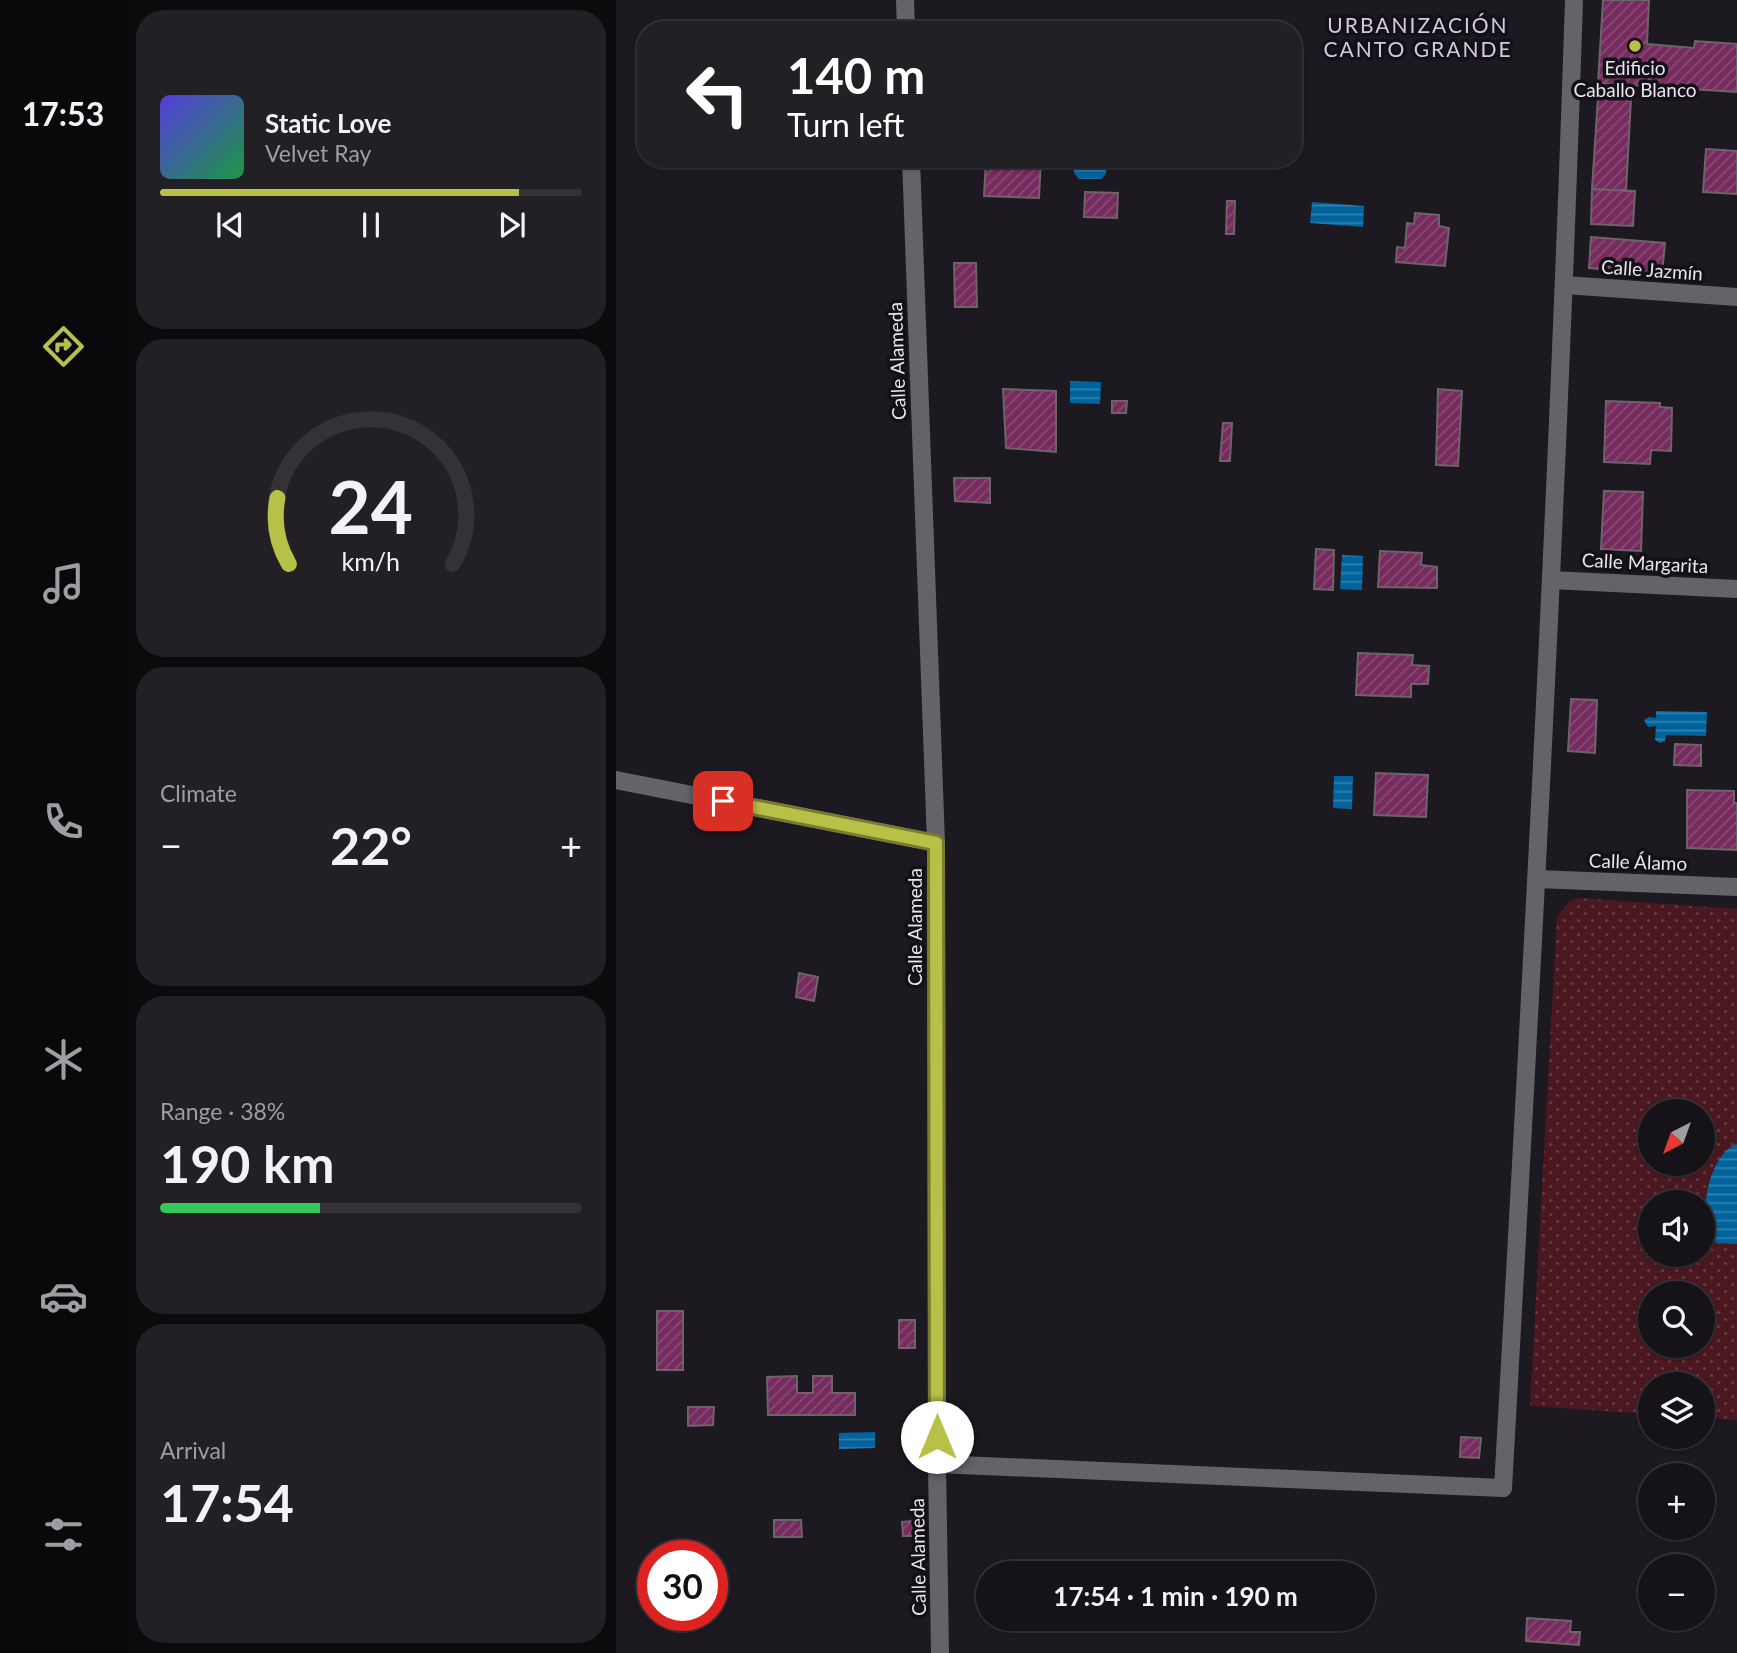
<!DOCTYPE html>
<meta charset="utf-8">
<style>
:root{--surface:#161318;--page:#232025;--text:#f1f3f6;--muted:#9e9ea2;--line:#353237;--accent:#b8c147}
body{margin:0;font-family:Lato,sans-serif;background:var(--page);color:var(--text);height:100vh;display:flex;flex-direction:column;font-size:26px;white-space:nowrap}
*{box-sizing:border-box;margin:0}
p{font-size:23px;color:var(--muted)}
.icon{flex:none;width:38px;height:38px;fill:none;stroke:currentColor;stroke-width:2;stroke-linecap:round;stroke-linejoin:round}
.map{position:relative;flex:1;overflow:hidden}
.drawer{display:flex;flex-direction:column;gap:10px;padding:10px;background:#0c0a0d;width:490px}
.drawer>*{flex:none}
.top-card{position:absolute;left:21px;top:21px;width:665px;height:147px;border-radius:28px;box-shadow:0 2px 5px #0004,0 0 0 2px var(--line);background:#202124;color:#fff;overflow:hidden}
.needle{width:46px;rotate:221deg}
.buttons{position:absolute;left:1022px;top:1099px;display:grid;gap:14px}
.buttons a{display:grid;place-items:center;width:77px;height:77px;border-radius:50%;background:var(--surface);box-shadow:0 2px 5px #0004,0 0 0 2px var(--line);font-size:35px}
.speed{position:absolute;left:21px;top:1540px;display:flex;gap:14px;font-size:35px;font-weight:700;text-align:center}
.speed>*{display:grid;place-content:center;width:91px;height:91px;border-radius:50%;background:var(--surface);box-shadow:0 2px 5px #0004,0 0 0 2px var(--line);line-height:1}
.speed .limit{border:10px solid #d22;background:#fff;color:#111}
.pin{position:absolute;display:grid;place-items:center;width:60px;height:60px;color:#fff;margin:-30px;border-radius:14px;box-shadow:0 4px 10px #0006}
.me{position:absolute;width:77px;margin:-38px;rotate:0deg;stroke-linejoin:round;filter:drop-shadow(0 0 5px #0008)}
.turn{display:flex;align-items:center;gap:24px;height:147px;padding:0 35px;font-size:32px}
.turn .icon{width:91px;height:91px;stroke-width:2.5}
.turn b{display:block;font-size:49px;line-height:60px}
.big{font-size:52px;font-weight:700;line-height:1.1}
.drawer .widget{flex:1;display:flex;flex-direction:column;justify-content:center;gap:10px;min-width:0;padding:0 24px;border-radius:28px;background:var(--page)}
.drawer .dial{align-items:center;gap:0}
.dial svg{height:182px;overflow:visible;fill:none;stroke:var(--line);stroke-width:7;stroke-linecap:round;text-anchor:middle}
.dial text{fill:var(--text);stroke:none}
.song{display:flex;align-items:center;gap:21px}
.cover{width:84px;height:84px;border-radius:10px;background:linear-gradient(135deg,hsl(250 70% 55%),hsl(140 70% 35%))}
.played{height:7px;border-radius:4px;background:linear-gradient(90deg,var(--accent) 85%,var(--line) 85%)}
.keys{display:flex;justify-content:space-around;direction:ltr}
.heat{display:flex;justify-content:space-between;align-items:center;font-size:38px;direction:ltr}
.charge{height:10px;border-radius:5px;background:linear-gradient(90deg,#34c759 38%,var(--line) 0)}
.trip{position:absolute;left:360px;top:1561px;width:399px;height:70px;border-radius:35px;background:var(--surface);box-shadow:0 2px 5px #0004,0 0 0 2px var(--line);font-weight:700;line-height:70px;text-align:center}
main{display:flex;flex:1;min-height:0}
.menu{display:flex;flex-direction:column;width:126px;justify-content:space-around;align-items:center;background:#09080a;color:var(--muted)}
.menu .icon{width:49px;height:49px}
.menu .on{color:var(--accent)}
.menu b{font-size:32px;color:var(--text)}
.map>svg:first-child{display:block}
</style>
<main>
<nav class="menu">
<b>17:53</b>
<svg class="icon on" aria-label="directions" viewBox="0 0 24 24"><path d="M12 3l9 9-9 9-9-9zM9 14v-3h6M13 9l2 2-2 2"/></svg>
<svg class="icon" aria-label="music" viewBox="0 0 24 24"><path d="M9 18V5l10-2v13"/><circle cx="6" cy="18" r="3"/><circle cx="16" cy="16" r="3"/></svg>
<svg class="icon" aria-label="phone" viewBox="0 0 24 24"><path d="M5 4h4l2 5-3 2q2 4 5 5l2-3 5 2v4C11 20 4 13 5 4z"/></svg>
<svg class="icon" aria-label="climate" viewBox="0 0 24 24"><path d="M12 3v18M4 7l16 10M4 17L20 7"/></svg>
<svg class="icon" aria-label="car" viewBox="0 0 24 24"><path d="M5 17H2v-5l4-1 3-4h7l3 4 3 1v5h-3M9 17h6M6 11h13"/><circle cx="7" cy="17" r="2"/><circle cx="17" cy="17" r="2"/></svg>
<svg class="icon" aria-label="filters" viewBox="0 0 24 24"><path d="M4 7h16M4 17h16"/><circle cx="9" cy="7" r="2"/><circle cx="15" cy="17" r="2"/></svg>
</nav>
<section class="drawer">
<div class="widget">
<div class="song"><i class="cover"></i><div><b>Static Love</b><p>Velvet Ray</p></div></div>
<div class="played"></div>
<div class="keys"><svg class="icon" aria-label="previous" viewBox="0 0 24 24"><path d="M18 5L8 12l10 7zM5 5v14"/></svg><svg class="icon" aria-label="pause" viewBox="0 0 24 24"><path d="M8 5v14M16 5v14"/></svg><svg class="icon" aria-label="next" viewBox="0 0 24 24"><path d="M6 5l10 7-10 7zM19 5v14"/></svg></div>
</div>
<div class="widget dial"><svg viewBox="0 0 100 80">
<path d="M14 69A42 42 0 1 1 86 69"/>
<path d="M14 69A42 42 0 0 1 9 40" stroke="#b8c147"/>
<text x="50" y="56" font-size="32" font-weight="700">24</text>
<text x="50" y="72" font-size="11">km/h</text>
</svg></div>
<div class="widget"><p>Climate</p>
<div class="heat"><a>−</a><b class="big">22°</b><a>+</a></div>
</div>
<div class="widget"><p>Range · 38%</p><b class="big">190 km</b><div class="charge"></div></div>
<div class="widget"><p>Arrival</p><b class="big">17:54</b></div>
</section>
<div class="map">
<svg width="1121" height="1653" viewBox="0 0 1121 1653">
<defs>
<pattern id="grass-dots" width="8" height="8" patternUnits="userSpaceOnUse" patternTransform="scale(1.75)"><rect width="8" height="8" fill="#4b181f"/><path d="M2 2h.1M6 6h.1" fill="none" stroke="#653a40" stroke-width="1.8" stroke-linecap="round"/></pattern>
<pattern id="water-rules" width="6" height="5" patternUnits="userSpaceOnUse" patternTransform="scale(1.75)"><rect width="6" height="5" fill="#00639c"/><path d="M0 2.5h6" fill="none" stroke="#3281af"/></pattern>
<pattern id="building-hatch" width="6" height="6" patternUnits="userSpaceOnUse" patternTransform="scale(1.75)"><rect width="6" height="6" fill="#752b5d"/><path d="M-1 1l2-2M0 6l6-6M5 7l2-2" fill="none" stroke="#894a74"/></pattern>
</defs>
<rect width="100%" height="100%" fill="#1d1920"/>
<!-- grass -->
<path fill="url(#grass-dots)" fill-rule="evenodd" d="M963,898l158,11v511l-34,-3v-33h-53v30l-120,-8 27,-489 12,-15zM1034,1111h53v53h-53zM1034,1202h53v53h-53zM1034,1293h53v53h-53z"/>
<!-- water -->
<path fill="url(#water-rules)" d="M462,159h24l5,5 -1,10 -5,5h-22l-5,-6v-10z
M696,202l52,4 -1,21 -53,-4z
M454,381l31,1 -1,22 -30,-1z
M726,555l21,1 -1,34 -22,-1z
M1040,711l51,1 -1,24 -40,-1 -1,6 -5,2 -5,-3 1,-14 -8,1 -4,-7 5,-3 7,1z
M718,776h19l-1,33 -19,-1z
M1121,1144v100l-21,-1c-4,-9 -9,-17 -10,-26 -3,-23 8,-65 31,-73z
M259,1432v16l-36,1v-16z"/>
<!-- building -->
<path fill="url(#building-hatch)" stroke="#6d6368" stroke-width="2" d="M987,0h46l-2,44 47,4 1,-7 42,3v48l-139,-9z
M982,97l33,2 -5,92 -34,-2z
M1090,149l31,2v43l-34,-2z
M370,159h55l-2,39 -55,-2z
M976,189l43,2 -2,35 -42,-2z
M469,192l33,1 -1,25 -33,-1z
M611,201h8l-1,33h-8z
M799,213l24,2v11l10,2 -4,38 -49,-4 1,-15 8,1 2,-25 7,1z
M975,237l74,6 -3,31 -73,-6z
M338,263h22l1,44h-22z
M387,389l53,2v61l-50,-4z
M822,389l24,2 -4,75 -22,-1z
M496,401h15l-1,12h-14z
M990,401l54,2v4l12,1 -1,43 -20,-1 -1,14 -46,-2z
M607,423h9l-2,38h-10z
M338,478h36v25l-35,-2z
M988,491l39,1 -2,59 -40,-2z
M700,549l18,1 -1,40 -19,-1z
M764,551l42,2 -1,12 16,2v21l-59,-1z
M742,653l55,2 -1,10 17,1 -1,18h-17v13l-55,-2z
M955,699l26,1 -2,53 -27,-2z
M1059,744l26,1v21l-27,-1z
M760,773l52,2 -2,42 -52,-2z
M1071,790l47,1v12h3v47l-50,-2z
M183,973l19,4 -4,24 -18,-4z
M41,1311h26v59h-26z
M283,1320h16v28h-16z
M181,1376v17h16v-17h19v17h23v22h-87l-1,-38z
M72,1407h26l-1,18 -25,1z
M845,1437l20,1 -2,20 -19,-1z
M158,1520h27l1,17h-28z
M296,1521l1,15h-10l-1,-14z
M911,1618l44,3 -1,11h10l-1,13 -53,-4z"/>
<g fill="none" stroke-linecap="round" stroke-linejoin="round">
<!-- minor -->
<path stroke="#636468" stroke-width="18" d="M289,0l1,30
M295,159l25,684 1,621 3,189
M949,285l172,12
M935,580l186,9
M0,780l320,63
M921,879l200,8
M321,1464l566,24"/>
<!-- tertiary -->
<path stroke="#636468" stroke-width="18" d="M887,1488c28,-496 55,-992 71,-1488"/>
</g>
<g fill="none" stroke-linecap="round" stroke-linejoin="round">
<!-- route casing -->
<g stroke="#787d2e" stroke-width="18">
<path id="route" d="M107,801l213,42 1,594"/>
</g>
<!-- route -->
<use href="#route" stroke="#b8c147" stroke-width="12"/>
</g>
<!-- markers -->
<circle fill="#b8c147" stroke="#141017" stroke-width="2.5" cx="1019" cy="46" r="7"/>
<g text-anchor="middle" stroke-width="7" stroke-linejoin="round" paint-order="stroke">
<!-- poi labels -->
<g font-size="19" fill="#e9e6eb" stroke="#141017">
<text x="1019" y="75">Edificio<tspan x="1019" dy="22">Caballo Blanco</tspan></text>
</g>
<!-- street labels -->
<g font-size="19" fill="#e9e6eb" stroke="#141017">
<text transform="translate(1036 270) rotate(4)" y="7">Calle Jazmín</text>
<text transform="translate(281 361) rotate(-92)" y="7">Calle Alameda</text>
<text transform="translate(1029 563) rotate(3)" y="7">Calle Margarita</text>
<text transform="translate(1022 862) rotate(2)" y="7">Calle Álamo</text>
<text transform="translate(299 927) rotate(-90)" y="7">Calle Alameda</text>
<text transform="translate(302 1557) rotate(-91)" y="7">Calle Alameda</text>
</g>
<!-- neighbourhood labels -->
<g font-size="21" letter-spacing="2" fill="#d2ccd7" stroke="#141017">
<text x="802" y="33">URBANIZACIÓN<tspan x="802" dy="24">CANTO GRANDE</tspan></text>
</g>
</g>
</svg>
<div class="buttons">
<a><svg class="needle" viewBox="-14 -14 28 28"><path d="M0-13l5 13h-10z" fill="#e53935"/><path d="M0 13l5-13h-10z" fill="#9e9ea2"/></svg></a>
<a><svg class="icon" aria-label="sound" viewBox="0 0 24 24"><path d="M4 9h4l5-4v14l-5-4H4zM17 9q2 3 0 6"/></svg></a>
<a><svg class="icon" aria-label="search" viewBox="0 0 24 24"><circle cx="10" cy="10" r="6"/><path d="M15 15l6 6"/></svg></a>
<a><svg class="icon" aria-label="layers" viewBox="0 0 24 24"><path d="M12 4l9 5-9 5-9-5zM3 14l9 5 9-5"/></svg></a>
<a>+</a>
<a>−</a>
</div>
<div class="speed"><div class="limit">30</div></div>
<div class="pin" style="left:107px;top:801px;background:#d93025"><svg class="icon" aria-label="arrive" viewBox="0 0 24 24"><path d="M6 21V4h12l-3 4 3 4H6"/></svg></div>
<svg class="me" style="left:321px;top:1437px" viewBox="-20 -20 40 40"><circle r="19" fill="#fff"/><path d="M0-13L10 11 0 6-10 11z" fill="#b8c147"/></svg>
<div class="trip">17:54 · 1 min · 190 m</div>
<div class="top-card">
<div class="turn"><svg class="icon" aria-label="left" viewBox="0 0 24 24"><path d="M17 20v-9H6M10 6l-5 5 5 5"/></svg><div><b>140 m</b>Turn left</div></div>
</div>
</div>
</main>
